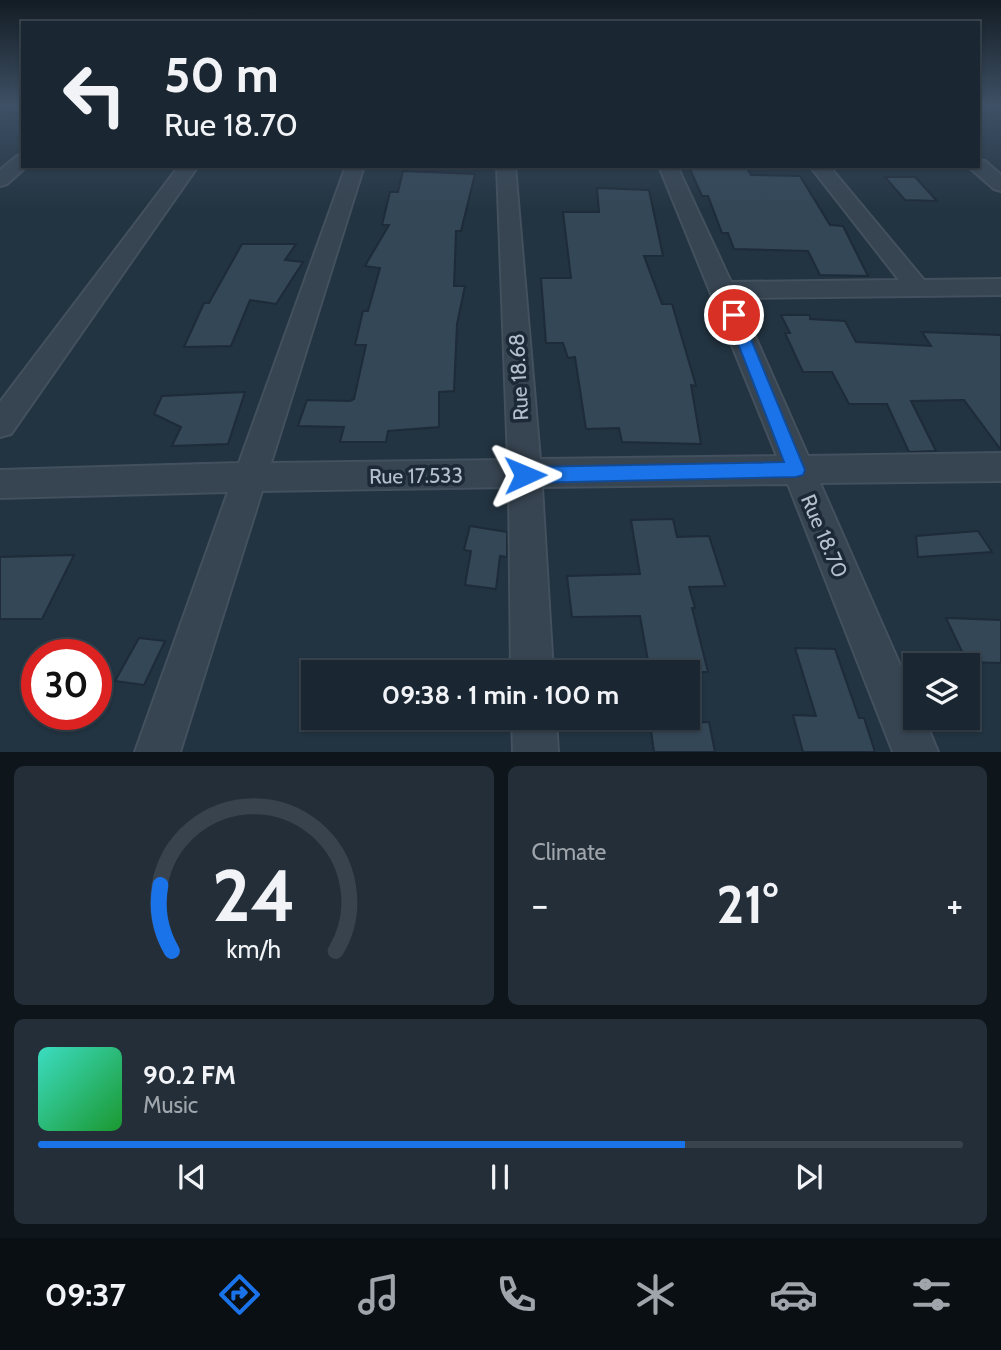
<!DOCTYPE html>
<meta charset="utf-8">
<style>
:root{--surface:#1a2631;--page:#232e39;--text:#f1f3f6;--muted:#9fa5ab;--line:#38434d;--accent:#1a73e8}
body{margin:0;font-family:Cabin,sans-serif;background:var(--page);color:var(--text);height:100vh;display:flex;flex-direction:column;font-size:26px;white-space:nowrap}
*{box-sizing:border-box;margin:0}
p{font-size:23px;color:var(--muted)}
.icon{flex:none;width:38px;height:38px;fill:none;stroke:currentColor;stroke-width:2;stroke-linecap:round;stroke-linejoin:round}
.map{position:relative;height:752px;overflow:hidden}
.side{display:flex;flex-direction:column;gap:14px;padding:14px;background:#0e151b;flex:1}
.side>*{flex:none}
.top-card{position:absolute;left:21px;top:21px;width:959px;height:147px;border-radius:0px;box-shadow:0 2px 5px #0004,0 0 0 2px var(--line);background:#1a2631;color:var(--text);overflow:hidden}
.controls{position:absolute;left:903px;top:653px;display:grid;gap:14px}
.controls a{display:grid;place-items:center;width:77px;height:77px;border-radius:0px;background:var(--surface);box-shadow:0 2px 5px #0004,0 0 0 2px var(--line);font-size:35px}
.speed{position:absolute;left:21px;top:639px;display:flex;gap:14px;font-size:35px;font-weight:700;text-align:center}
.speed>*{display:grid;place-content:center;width:91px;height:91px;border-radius:50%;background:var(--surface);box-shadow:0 2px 5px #0004,0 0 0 2px var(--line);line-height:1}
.speed .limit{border:10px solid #d22;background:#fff;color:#111}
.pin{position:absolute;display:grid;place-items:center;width:60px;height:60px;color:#fff;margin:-30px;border:4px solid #fff;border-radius:50%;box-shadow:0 2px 7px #0007}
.me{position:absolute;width:77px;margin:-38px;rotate:89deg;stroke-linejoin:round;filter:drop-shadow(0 0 5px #0008)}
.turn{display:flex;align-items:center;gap:24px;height:147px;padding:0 28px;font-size:32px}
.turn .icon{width:91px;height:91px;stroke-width:2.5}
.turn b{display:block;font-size:49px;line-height:60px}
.big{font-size:52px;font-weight:800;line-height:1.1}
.side .widget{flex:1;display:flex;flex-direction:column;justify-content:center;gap:10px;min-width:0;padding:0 24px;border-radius:10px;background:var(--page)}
.side .dial{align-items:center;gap:0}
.dial svg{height:182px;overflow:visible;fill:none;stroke:var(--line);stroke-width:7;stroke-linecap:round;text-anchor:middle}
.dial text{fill:var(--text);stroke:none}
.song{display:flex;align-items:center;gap:21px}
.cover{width:84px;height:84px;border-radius:10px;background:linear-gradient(135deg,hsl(170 70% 55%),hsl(130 70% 35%))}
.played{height:7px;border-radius:4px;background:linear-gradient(90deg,var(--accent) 70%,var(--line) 70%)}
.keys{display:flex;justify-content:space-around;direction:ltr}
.heat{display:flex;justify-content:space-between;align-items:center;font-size:38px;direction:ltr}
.side .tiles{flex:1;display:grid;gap:14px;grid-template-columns:1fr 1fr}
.widget:last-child{grid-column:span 2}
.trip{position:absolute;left:301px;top:660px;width:399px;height:70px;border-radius:0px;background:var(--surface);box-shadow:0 2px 5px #0004,0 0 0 2px var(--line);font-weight:800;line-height:70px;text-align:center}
.menu{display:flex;height:112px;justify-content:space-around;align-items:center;background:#0a0f14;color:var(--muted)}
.menu .icon{width:49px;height:49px}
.menu .on{color:var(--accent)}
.menu b{font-size:32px;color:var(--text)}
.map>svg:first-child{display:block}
</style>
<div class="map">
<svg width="1001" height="752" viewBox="0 0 1001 752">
<rect width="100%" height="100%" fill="#223341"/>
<!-- building -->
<path fill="#344757" stroke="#1e2b38" stroke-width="2" d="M721,166h25l5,9 49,1 30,49 13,1 25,50 -48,-1 -12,-24 -74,-2 -6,-16h-6l-14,-37h-6l-13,-29 34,2z
M403,171l72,3 -14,57h-5l-2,55h11l-8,38 -3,67 -15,1v35l-51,4 -2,11h-46l4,-15 -46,-1 9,-26 43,1 4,-2 12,-54h-11l8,-34h5l12,-43 -15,-2 24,-41h-7l8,-33h8z
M885,177h30l22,24 -32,-1z
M597,188l52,2 14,66h-19l18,48h10l24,82 -5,-1 10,59 -79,-2 -3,-14 -33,1 -11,-72 -7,1 -5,-15h-17l-5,-65h30l-8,-66h36z
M242,244h54l-11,16 18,2 -27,42 -26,-4 -19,46 -47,1 20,-44h5z
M781,315h29v4l35,2 11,21 75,4 -9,-14 79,3v115l-37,-50 -53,1 25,50 -27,1 -22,-48h-38l-17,-32h-29l-18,-39h5z
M245,392l-17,52 -56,2 9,-19 -27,-13 8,-18z
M673,519l4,18 32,-1 16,50 -36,1 6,21h-3l16,64h-58l-10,-56 -68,1 -5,-41 73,-2 -9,-54z
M470,526l37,6v25l-7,-1 -4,33 -31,-4 6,-34 -7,-1z
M978,531l14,21 -74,5 -2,-21z
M74,555l-32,64h-42v-62z
M946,618l55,2v43l-34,-1z
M139,638l26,3 -21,44 -29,-4z
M795,648l40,1 24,69h5l11,34h-72l-10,-37 23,1z
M709,722l6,30h-61l-4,-29z"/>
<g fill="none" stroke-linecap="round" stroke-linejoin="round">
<!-- minor casing -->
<g stroke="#43505d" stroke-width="4">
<path id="minor" d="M23,155v11h4l-20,18 -7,2v-16l17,-14z
M978,160l7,1 16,14v16l-7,-2 -23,-20 -1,-3h8z
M179,166h19l-187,268 -11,3v-35z
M346,166h18l-93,297 237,-3 -11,-294h18l25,293 237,-3 -118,-290h18l54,116 168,-2 -89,-114h19l95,114 77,-1v16l-263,3 70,158 193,-3v28l-181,2 95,216v19h9l14,34h-45l-105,-268 -246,3 11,185h-42l-2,-185 -247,4 -82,261h-45l93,-260 -228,6v-28l239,-7z
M512,718h44l2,34h-45z"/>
</g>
<!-- minor -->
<use href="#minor" fill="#374451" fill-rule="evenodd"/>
</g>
<!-- sky -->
<linearGradient id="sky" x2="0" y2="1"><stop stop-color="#131c24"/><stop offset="0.5" stop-color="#3e5065"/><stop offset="1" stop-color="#3e5065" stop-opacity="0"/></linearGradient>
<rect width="1001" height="210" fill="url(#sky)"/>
<!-- route -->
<path fill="#1a73e8" stroke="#114b97" stroke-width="2" d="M734,311l7,4 64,155 -2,5 -7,2 -271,6 -7,-3 -2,-5 2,-6 7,-2 259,-5 -57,-147z"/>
<g text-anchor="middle" stroke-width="7" stroke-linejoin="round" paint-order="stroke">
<!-- street labels -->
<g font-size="21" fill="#b3bfcb" stroke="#1c2936">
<text transform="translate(519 377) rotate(-93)" y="7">Rue 18.68</text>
<text transform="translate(416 476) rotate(-1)" y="7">Rue 17.533</text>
<text transform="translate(824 536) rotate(67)" y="7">Rue 18.70</text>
</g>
</g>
</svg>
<div class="controls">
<a><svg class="icon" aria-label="layers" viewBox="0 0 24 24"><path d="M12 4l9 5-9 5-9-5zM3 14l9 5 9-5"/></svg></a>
</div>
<div class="speed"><div class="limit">30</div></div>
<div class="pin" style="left:734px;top:315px;background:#d93025"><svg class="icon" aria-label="arrive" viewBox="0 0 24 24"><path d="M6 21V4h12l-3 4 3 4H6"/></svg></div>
<svg class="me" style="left:525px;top:475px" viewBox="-20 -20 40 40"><path d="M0-17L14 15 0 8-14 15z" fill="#1a73e8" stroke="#fff" stroke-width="4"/></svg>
<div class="trip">09:38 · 1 min · 100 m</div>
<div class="top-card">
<div class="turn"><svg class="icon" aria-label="left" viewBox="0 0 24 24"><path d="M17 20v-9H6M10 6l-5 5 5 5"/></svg><div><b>50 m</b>Rue 18.70</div></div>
</div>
</div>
<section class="side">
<div class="tiles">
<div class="widget dial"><svg viewBox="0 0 100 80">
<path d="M14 69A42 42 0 1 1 86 69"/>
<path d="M14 69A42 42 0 0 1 9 40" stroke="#1a73e8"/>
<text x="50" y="56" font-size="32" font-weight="700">24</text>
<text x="50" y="72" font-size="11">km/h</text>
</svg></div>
<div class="widget"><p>Climate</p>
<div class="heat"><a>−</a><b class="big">21°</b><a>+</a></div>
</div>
<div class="widget">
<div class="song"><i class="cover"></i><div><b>90.2 FM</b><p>Music</p></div></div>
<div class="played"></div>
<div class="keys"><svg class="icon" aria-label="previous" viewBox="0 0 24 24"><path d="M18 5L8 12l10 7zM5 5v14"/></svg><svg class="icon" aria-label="pause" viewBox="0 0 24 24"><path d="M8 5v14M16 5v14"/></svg><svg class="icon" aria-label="next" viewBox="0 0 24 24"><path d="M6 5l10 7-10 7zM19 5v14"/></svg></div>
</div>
</div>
</section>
<nav class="menu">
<b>09:37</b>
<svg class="icon on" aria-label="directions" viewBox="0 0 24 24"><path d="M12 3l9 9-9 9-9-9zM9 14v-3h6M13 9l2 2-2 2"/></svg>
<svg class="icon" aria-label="music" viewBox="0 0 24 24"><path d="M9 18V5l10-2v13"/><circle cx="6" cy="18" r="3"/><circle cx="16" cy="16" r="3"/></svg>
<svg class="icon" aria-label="phone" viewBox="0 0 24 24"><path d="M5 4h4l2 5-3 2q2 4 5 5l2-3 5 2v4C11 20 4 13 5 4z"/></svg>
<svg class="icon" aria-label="climate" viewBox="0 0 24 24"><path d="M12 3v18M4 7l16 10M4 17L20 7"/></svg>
<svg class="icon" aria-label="car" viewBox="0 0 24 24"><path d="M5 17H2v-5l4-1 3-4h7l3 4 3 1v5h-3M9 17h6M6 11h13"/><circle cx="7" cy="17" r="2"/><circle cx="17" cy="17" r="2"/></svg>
<svg class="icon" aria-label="filters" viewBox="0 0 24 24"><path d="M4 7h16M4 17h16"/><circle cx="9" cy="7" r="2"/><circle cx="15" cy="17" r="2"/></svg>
</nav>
